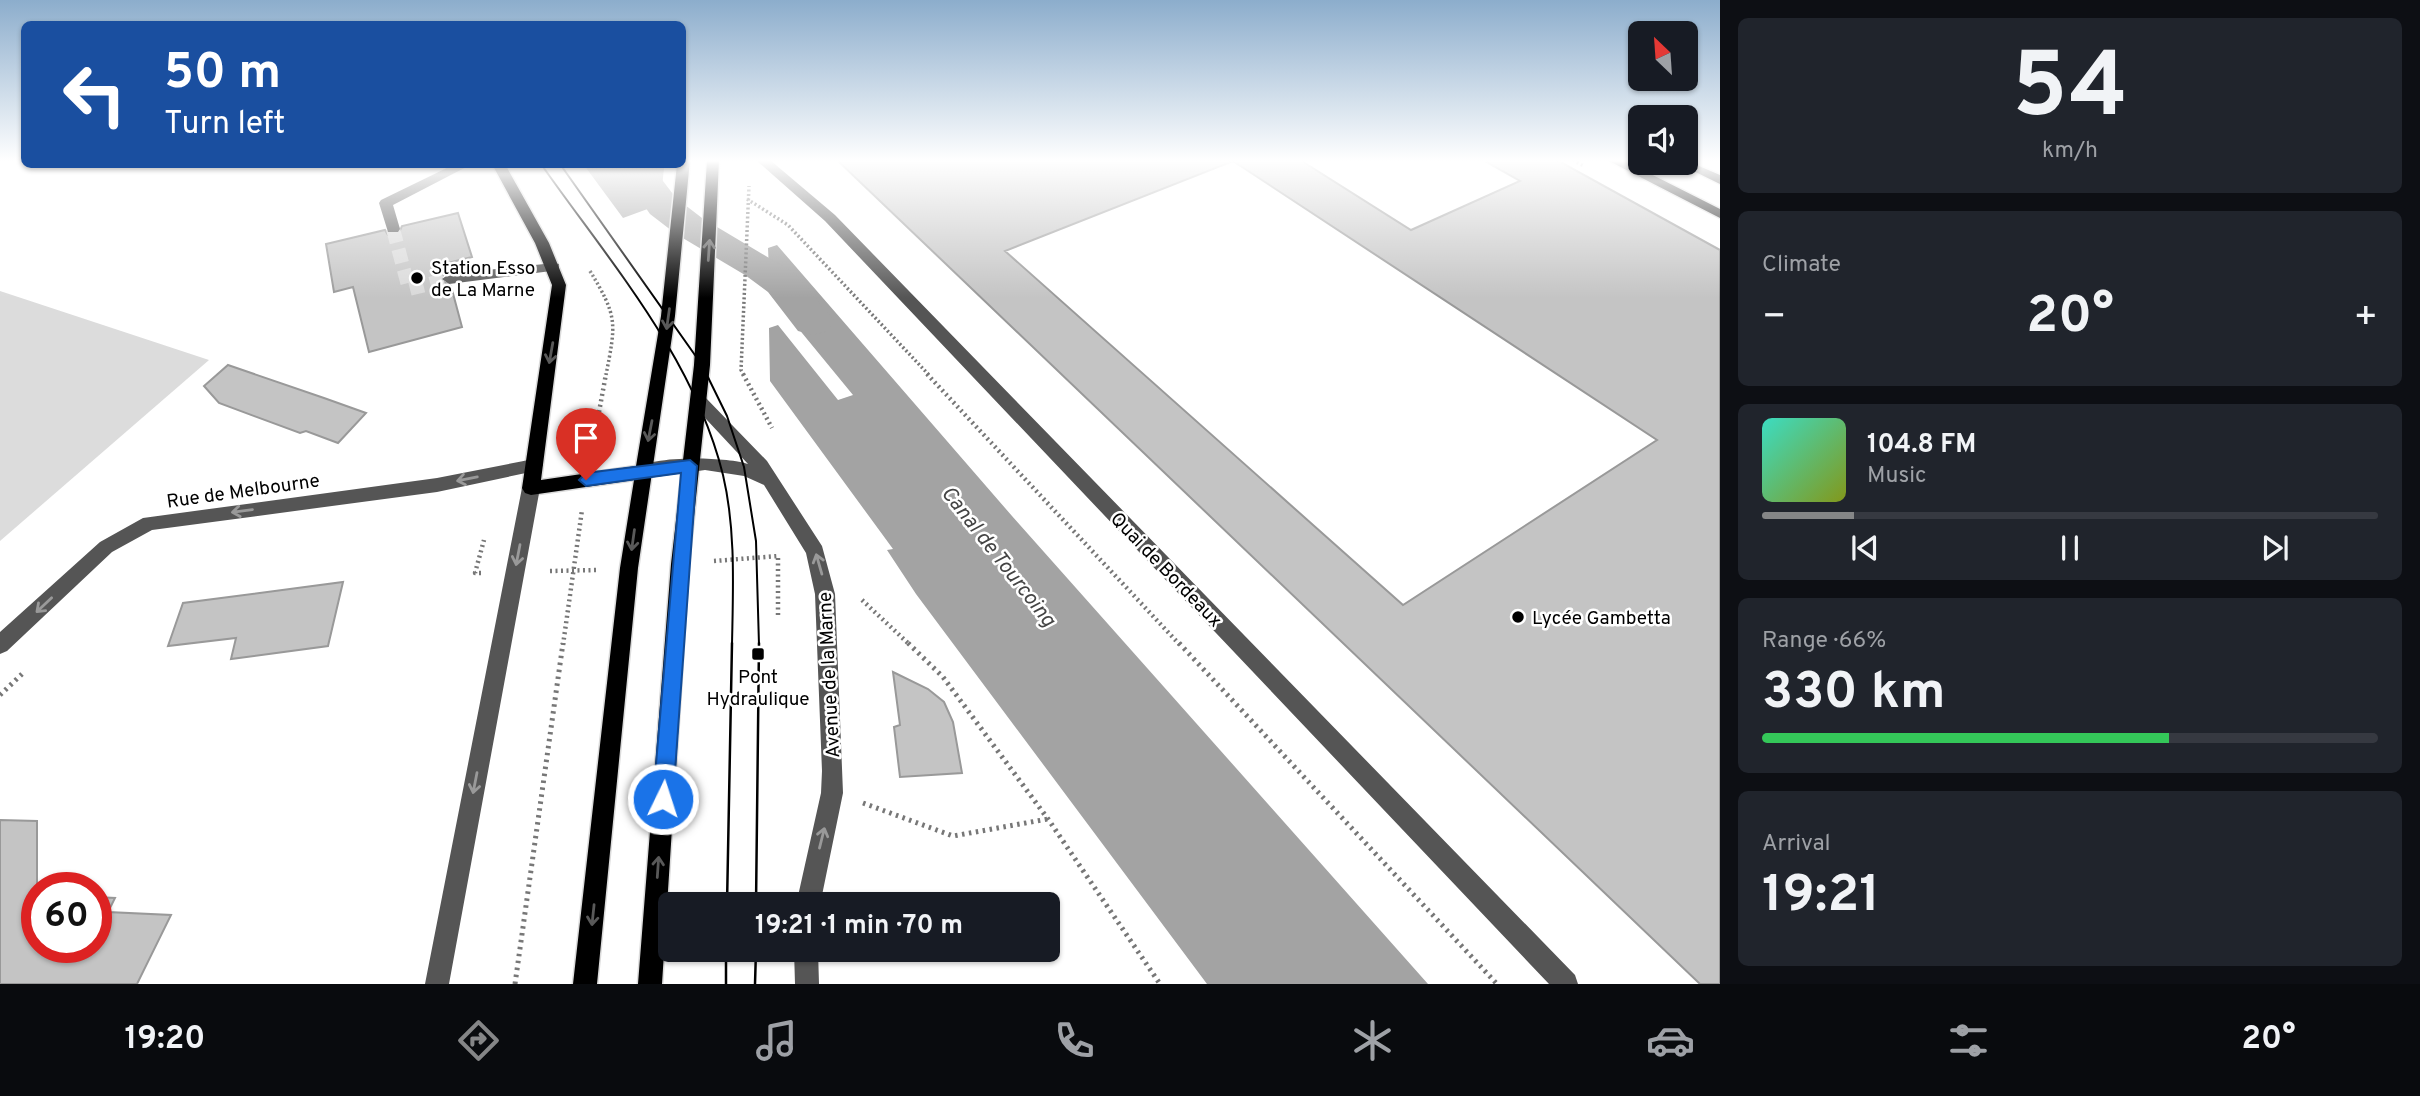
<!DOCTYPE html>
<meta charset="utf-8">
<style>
:root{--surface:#171b24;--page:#20242c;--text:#f1f3f6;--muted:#9ea1a6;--line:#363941;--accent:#858687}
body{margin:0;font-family:Overpass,sans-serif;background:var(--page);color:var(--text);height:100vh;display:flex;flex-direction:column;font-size:26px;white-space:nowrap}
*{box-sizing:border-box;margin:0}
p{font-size:23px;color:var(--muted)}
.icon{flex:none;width:38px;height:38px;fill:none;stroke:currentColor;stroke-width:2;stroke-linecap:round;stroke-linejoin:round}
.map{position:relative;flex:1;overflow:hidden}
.drawer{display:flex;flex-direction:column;gap:18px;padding:18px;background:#0d0f14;width:700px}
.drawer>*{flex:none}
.guide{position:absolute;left:21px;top:21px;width:665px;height:147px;border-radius:10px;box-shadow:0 2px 5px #0004;background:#1a4fa0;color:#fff;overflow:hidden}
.needle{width:46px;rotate:335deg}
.controls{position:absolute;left:1628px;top:21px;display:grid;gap:14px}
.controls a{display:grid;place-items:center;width:70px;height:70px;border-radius:10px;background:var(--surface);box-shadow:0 2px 5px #0004;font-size:35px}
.speed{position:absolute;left:21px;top:872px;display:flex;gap:14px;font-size:35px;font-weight:700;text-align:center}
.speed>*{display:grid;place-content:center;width:91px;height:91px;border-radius:50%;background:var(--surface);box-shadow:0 2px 5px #0004;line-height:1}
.speed .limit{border:10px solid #d22;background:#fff;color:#111}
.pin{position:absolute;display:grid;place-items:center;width:60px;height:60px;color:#fff;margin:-72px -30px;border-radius:50% 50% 50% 0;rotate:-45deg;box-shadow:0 0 7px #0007}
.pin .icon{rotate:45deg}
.me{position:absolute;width:77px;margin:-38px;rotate:4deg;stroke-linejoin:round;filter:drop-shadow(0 0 5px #0008)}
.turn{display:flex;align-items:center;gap:24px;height:147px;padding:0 28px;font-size:32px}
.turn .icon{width:91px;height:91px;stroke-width:2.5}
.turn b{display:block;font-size:49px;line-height:60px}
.big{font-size:52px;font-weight:700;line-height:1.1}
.drawer .tile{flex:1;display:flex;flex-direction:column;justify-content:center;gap:10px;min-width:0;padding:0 24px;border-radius:10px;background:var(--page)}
.drawer .dial{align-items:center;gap:0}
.dial b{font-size:91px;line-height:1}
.song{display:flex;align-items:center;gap:21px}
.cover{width:84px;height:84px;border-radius:10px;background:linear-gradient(135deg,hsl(170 70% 55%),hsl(70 70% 35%))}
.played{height:7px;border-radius:4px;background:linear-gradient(90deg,var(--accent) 15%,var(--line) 15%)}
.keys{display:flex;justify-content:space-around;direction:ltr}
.heat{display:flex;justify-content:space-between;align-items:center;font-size:38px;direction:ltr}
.charge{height:10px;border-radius:5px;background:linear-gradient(90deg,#34c759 66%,var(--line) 0)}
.trip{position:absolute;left:658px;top:892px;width:402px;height:70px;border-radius:10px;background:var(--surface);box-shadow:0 2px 5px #0004;font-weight:700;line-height:70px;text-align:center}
.tabs{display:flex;height:112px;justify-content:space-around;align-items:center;background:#090b0e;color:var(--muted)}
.tabs .icon{width:49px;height:49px}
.tabs .selected{color:var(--accent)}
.tabs b{font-size:32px;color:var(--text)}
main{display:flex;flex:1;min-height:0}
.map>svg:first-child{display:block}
</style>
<main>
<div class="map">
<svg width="1720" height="984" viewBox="0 0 1720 984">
<rect width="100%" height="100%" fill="#fff"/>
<!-- green -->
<path fill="#dcdcdc" d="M0,291l209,69 -209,181z"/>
<!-- water -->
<path fill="#a3a3a3" d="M648,165v3h16l-5,46 -6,-7 -30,11 -39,-53z
M777,245l235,271 416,468h-221l-291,-390 -29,-44 6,-1 -123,-168 -1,-53 9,-3 60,75 15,-5 -83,-101 -2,-46z"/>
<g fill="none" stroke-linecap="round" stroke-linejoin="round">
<!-- canal -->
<path fill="#a3a3a3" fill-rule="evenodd" d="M615,164h35l26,34 26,20 94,56 38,47 -6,10 -15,4 -15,-4 -30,-39 -23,-17 -69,-41 -26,-20z"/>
</g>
<!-- building -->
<path fill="#c4c4c4" stroke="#999" stroke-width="2" fill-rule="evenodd" d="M837,160h463l111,70 109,-49 -37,-21h74l163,90v734h-20zM1233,161l424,279 -254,165 -398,-354z
M458,213l14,44 -28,7 3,8 -8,7 12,7 11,41 -93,25 -16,-65 -19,5 -8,-48 59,-14 3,5h10l4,-9z
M228,365l96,33 42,15 -28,30 -32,-12 -6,2 -81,-30 -15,-17z
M343,582l-15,64 -97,13 5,-21 -68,8 15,-43z
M893,672l35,17 16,13 9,20 9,51 -62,4 -6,-50 6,-2z
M0,820l37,1v126h59v-50l19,1 -7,14 63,3 -34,69h-137z"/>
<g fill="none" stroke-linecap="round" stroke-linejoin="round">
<!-- minor-tunnel -->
<path stroke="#d9d9d9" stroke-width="14" stroke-dasharray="14 7" stroke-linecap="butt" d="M393,229l16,60 40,-10"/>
<!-- major casing -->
<g stroke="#dbdbdb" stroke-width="3">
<path id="major" d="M682,160h8l-15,156 -37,252 -41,416h-24l47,-416 14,-88 -103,15 -6,-2 -3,-5 30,-203 -17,-42 -43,-79h13l44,79 17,42 -25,195 95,-14 25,-150 16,-152h5z
M707,160h12l-9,205 -21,199 -27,420h-24l33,-420 23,-199z
M1607,160h16l97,49v9z
M1685,160l35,15v9l-43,-21h8z"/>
</g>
<!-- path-far2 -->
<path stroke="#777" stroke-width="3.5" stroke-dasharray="2 2.5" stroke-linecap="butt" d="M1573,160l11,6
M747,199l41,26 141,150
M590,271c28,46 26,52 16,104
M744,375l-3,-5 8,-184"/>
<!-- path-far1 -->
<path stroke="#777" stroke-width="4.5" stroke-dasharray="2 3.5" stroke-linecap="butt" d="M743,374l29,54
M927,374l253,271
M592,450l14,-76
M778,558v59
M714,561l64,-5
M550,571l47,-1
M481,573h-6l9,-33
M862,600l48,45
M563,645l19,-135"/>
<!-- path -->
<path stroke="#777" stroke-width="5" stroke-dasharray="2.5 4.5" stroke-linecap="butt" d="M908,643l35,34 105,142 112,165
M1179,643l318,341
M0,695l22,-21
M863,803l90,33 95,-17
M515,984l48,-341"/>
<!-- minor -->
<path fill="#555" fill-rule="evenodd" d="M756,160h14l65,55 740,760 3,9h-29l-724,-763z
M455,164h17l-79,41 7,24 -2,3h-10l-9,-29 2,-3z
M554,263l5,1v6l-110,14 -7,-5 7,-5z
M698,394l6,2 63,65 55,85 13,48 8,199 -23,112h-24l25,-112 1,-22 -7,-177 -9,-41 -42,-68 -20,-9 -39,-6 -63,9 -9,-7c11,-18 95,-15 115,-8l-56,-60 -2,-4 2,-4z
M534,459l9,6 -3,5 -103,22 -285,38 -40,22 -105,99 -7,3v-22l100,-90 43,-24 294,-40z
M531,481l6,2 3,5 -91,496h-24l97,-496 3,-5z
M794,950h24l1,34h-24z"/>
<!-- major -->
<use href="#major" fill="#000" fill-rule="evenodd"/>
<!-- tram-far1 -->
<path stroke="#000" stroke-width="2" d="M541,164c68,97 153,193 182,311 13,55 10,114 9,170
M560,164l142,201 25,51 17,51 12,74 3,104"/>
<!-- tram -->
<path stroke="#000" stroke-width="2.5" d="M727,905l5,-262
M756,905l3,-262
M726,950v34
M755,984l1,-34"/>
</g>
<!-- one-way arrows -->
<defs><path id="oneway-shaft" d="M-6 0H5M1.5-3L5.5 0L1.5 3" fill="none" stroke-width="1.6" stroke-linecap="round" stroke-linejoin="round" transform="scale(1.75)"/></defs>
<g stroke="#595959">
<use href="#oneway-shaft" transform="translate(709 250) rotate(-86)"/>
<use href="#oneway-shaft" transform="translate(668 319) rotate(98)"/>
<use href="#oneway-shaft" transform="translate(551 353) rotate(100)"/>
<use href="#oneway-shaft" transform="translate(650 431) rotate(101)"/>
<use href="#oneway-shaft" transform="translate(633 540) rotate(98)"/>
<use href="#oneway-shaft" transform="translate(658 867) rotate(-86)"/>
<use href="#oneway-shaft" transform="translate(593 915) rotate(96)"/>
</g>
<g stroke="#999">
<use href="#oneway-shaft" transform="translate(467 479) rotate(169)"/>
<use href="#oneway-shaft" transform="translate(242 511) rotate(172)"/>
<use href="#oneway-shaft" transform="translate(518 555) rotate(101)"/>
<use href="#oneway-shaft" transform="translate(819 564) rotate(-106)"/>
<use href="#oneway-shaft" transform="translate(44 605) rotate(137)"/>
<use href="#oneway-shaft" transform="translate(475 783) rotate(101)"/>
<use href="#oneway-shaft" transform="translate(822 838) rotate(-76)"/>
</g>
<!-- sky -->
<linearGradient id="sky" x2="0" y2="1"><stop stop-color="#8cadcc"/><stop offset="0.54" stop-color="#fff"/><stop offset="1" stop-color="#fff" stop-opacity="0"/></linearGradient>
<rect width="1720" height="298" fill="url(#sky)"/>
<!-- route -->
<path fill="#1a73e8" stroke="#114b97" stroke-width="2" d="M690,460l7,6 -24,333 -3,7 -7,3 -7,-3 -3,-7 28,-326 -95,13 -7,-6 7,-7z"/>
<!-- markers -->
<g fill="#000" stroke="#fff" stroke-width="2.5">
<circle cx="417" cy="278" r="7"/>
<circle cx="1518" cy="617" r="7"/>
<rect x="751" y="647" width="14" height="14" rx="3.5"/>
</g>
<g text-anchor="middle" stroke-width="5" stroke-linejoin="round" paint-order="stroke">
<!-- poi labels -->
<g font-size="19" fill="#000" stroke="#fff" text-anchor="start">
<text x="431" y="274">Station Esso<tspan x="431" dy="22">de La Marne</tspan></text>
<text x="1532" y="624">Lycée Gambetta</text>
<text x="758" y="683" text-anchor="middle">Pont<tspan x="758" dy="22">Hydraulique</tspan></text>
</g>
<!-- street labels -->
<g font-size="19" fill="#000" stroke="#fff">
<text transform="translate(243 490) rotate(-8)" y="7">Rue de Melbourne</text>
<text transform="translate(1167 569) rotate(46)" y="7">Quai de Bordeaux</text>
<text transform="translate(828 675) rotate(-93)" y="7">Avenue de la Marne</text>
</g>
<!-- water labels -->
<g font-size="21" font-style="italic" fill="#444" stroke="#fff">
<text transform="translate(999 556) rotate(52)" y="7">Canal de Tourcoing</text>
</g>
</g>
</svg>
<div class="controls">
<a><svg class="needle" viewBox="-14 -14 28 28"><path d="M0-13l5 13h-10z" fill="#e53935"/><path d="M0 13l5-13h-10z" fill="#9ea1a6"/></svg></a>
<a><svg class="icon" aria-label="sound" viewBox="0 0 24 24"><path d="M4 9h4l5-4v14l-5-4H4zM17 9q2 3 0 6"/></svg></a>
</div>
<div class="speed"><div class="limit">60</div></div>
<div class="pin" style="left:586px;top:480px;background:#d93025"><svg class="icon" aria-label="arrive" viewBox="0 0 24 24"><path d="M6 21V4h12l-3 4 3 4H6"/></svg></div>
<svg class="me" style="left:663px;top:799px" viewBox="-20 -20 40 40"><circle r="17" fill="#1a73e8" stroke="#fff" stroke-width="3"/><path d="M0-11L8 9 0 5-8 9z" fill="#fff"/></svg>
<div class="trip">19:21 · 1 min · 70 m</div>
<div class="guide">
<div class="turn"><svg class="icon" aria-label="left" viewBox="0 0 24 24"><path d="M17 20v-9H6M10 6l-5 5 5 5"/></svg><div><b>50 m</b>Turn left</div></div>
</div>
</div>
<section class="drawer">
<div class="tile dial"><b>54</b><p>km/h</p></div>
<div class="tile"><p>Climate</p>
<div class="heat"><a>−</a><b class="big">20°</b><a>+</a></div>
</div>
<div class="tile">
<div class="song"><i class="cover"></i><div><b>104.8 FM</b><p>Music</p></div></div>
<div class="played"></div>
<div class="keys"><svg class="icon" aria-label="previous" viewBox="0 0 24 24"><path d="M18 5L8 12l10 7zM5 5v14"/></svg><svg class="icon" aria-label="pause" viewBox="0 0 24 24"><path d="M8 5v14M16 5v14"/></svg><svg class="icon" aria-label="next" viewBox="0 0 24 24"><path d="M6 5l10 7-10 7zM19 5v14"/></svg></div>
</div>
<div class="tile"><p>Range · 66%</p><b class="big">330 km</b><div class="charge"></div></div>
<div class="tile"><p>Arrival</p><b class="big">19:21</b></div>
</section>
</main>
<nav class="tabs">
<b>19:20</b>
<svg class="icon selected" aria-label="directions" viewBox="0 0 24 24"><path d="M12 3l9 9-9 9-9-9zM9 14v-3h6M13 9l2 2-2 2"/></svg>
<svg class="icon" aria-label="music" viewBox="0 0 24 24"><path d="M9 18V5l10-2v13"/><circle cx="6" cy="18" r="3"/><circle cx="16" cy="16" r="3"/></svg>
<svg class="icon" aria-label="phone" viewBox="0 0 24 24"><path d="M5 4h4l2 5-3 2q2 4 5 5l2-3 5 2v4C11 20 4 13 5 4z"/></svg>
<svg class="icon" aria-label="climate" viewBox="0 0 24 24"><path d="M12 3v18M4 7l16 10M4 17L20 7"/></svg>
<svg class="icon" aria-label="car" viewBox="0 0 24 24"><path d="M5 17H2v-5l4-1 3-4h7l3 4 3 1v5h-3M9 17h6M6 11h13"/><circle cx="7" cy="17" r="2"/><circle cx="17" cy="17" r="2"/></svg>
<svg class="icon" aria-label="filters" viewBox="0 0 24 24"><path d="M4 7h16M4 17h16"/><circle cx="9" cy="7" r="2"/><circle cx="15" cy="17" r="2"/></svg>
<b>20°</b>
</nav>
